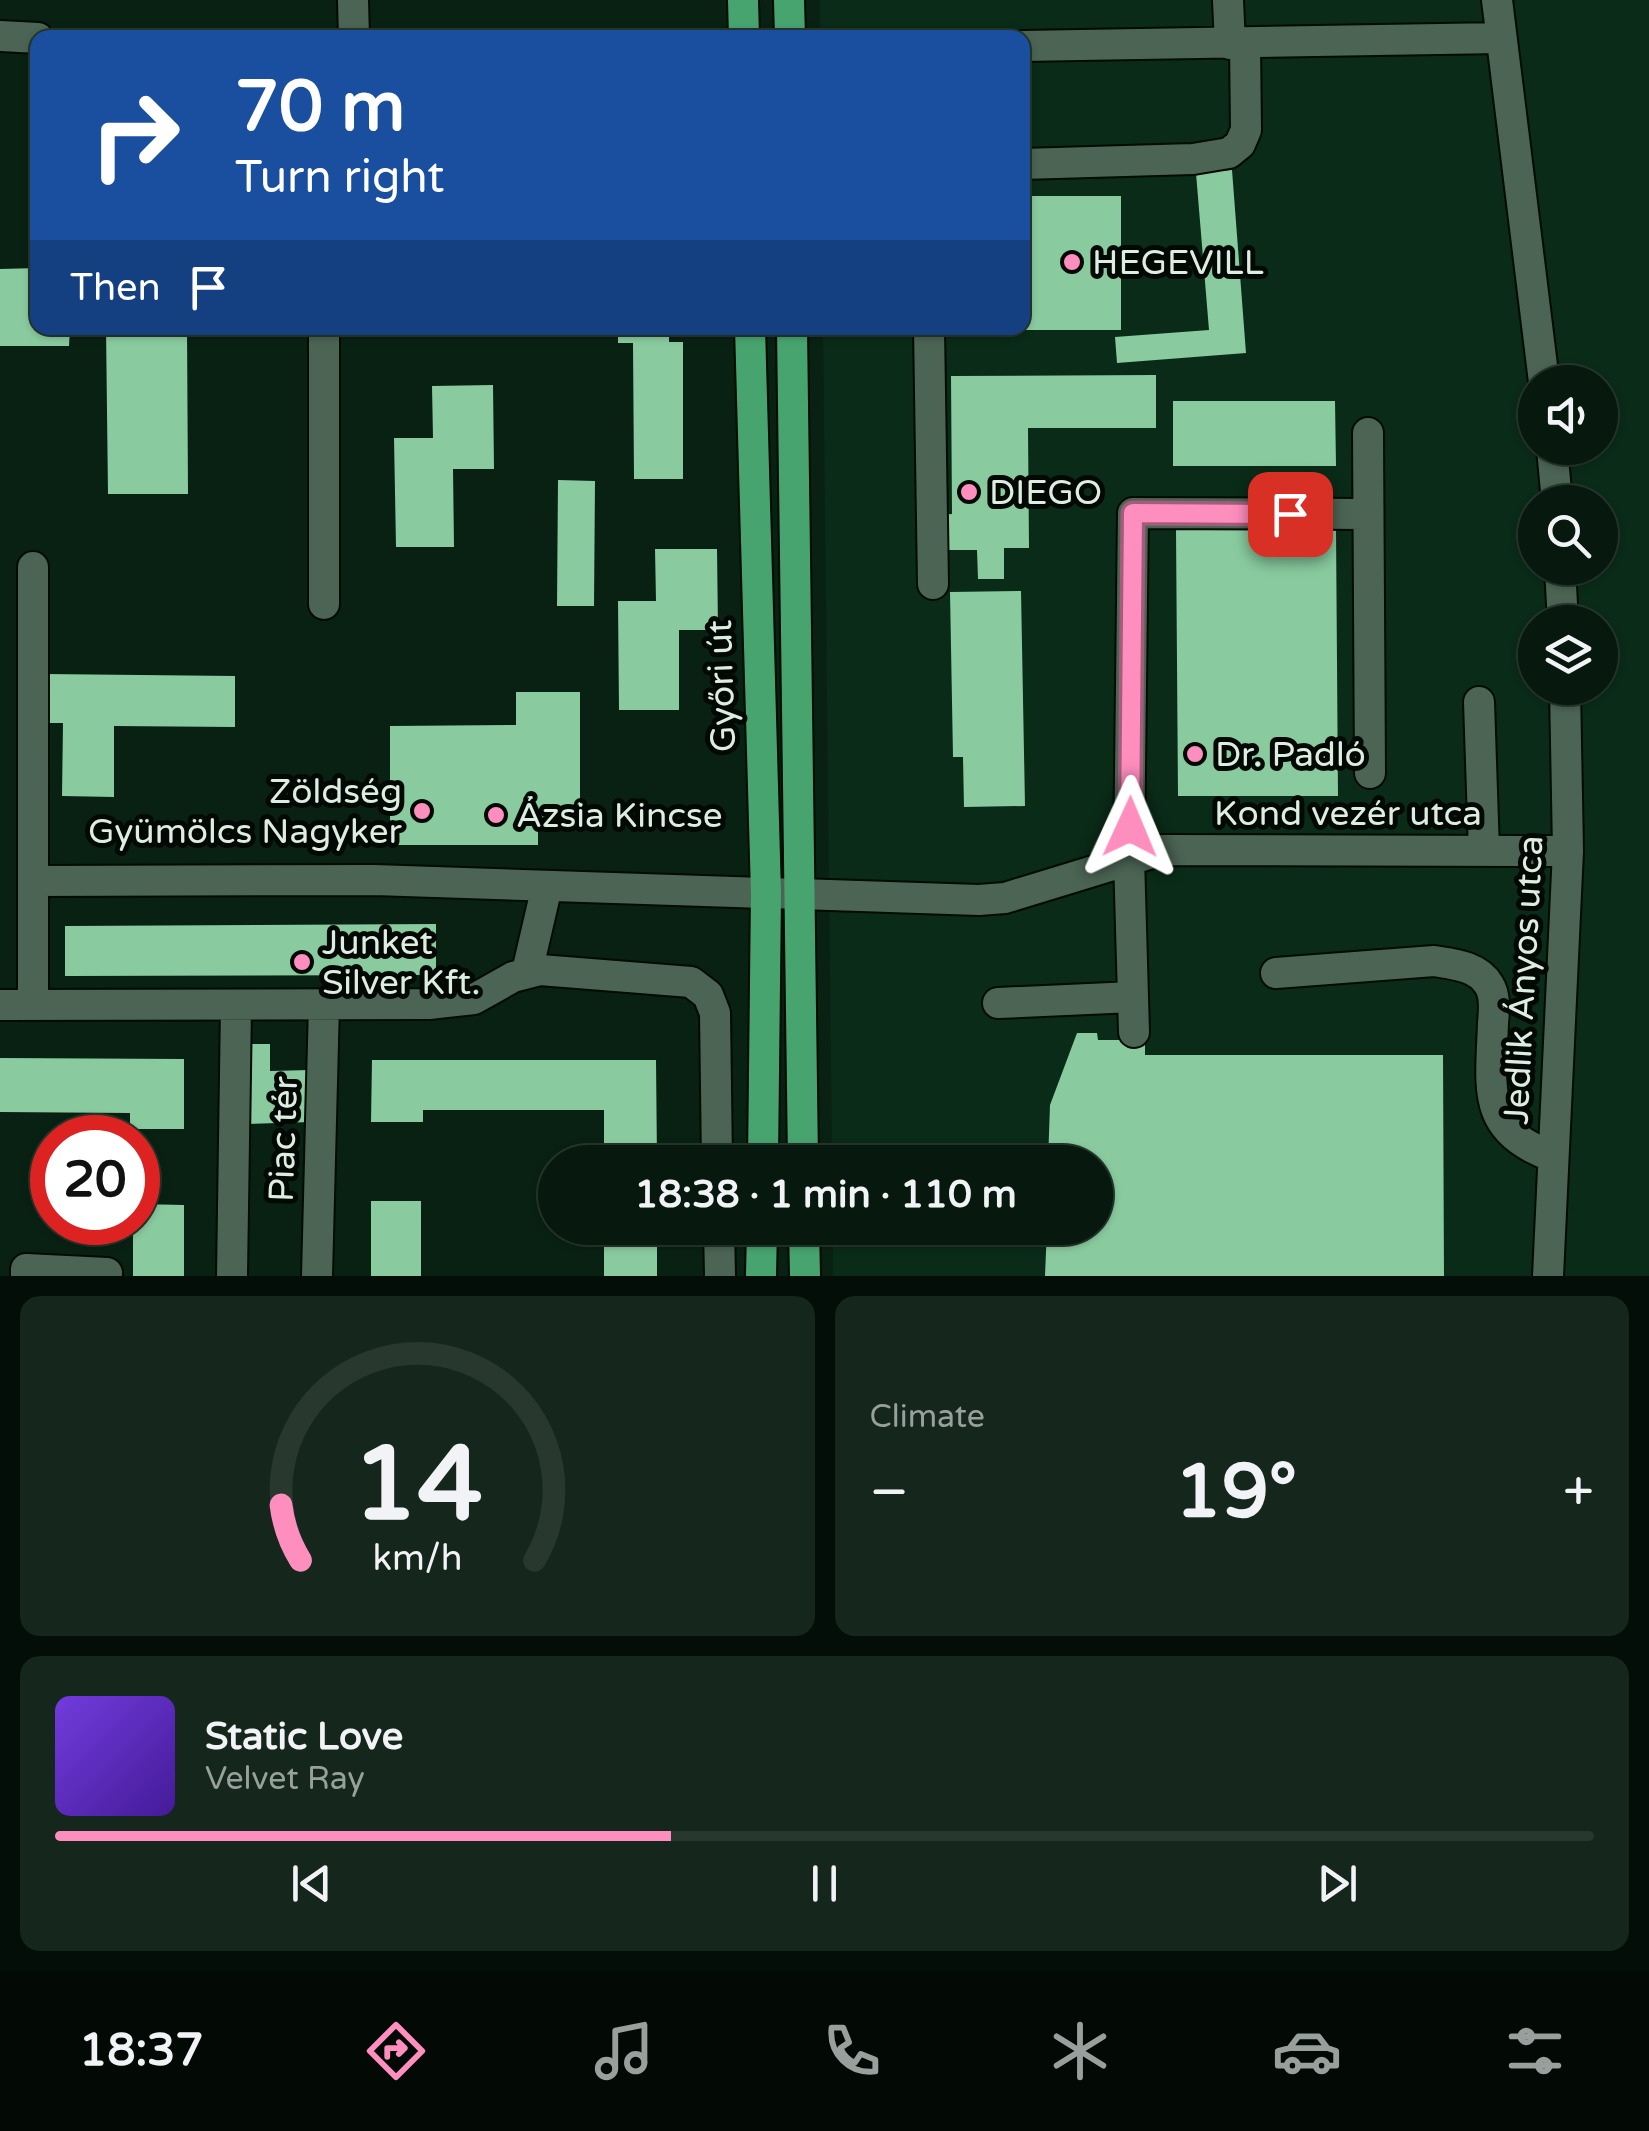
<!DOCTYPE html>
<meta charset="utf-8">
<style>
:root{--surface:#07190e;--page:#15261c;--text:#f1f3f6;--muted:#98a09e;--line:#28382e;--accent:#fd8ebe}
body{margin:0;font-family:"Varela Round",sans-serif;background:var(--page);color:var(--text);height:100vh;display:flex;flex-direction:column;font-size:38px;white-space:nowrap}
*{box-sizing:border-box;margin:0}
p{font-size:32px;color:var(--muted)}
.icon{flex:none;width:55px;height:55px;fill:none;stroke:currentColor;stroke-width:2;stroke-linecap:round;stroke-linejoin:round}
.map{position:relative;height:1276px;overflow:hidden}
.side{display:flex;flex-direction:column;gap:20px;padding:20px;background:#040e08;flex:1}
.side>*{flex:none}
.banner{position:absolute;left:30px;top:30px;width:1000px;height:305px;border-radius:20px;box-shadow:0 2px 8px #0004,0 0 0 2px var(--line);background:#1a4fa0;color:#fff;overflow:hidden}
.buttons{position:absolute;left:1518px;top:365px;display:grid;gap:20px}
.buttons a{display:grid;place-items:center;width:100px;height:100px;border-radius:50%;background:var(--surface);box-shadow:0 2px 8px #0004,0 0 0 2px var(--line);font-size:50px}
.speed{position:absolute;left:30px;top:1115px;display:flex;gap:20px;font-size:50px;font-weight:700;text-align:center}
.speed>*{display:grid;place-content:center;width:130px;height:130px;border-radius:50%;background:var(--surface);box-shadow:0 2px 8px #0004,0 0 0 2px var(--line);line-height:1}
.speed .limit{border:15px solid #d22;background:#fff;color:#111}
.pin{position:absolute;display:grid;place-items:center;width:85px;height:85px;color:#fff;margin:-42px;border-radius:20px;box-shadow:0 5px 15px #0006}
.me{position:absolute;width:110px;margin:-55px;rotate:1deg;stroke-linejoin:round;filter:drop-shadow(0 0 8px #0008)}
.turn{display:flex;align-items:center;gap:35px;height:210px;padding:0 40px;font-size:45px}
.turn .icon{width:130px;height:130px;stroke-width:2.5}
.turn b{display:block;font-size:70px;line-height:85px}
.then{display:flex;align-items:center;height:95px;padding:0 40px;background:#0003;gap:20px;font-size:38px}
.big{font-size:75px;font-weight:800;line-height:1.1}
.side .widget{flex:1;display:flex;flex-direction:column;justify-content:center;gap:15px;min-width:0;padding:0 35px;border-radius:20px;background:var(--page)}
.side .dial{align-items:center;gap:0}
.dial svg{height:260px;overflow:visible;fill:none;stroke:var(--line);stroke-width:7;stroke-linecap:round;text-anchor:middle}
.dial text{fill:var(--text);stroke:none}
.song{display:flex;align-items:center;gap:30px}
.cover{width:120px;height:120px;border-radius:15px;background:linear-gradient(135deg,hsl(260 70% 55%),hsl(260 70% 35%))}
.played{height:10px;border-radius:5px;background:linear-gradient(90deg,var(--accent) 40%,var(--line) 40%)}
.keys{display:flex;justify-content:space-around;direction:ltr}
.heat{display:flex;justify-content:space-between;align-items:center;font-size:55px;direction:ltr}
.side .tiles{flex:1;display:grid;gap:20px;grid-template-columns:1fr 1fr}
.widget:last-child{grid-column:span 2}
.trip{position:absolute;left:538px;top:1145px;width:575px;height:100px;border-radius:50px;background:var(--surface);box-shadow:0 2px 8px #0004,0 0 0 2px var(--line);font-weight:800;line-height:100px;text-align:center}
.dock{display:flex;height:160px;justify-content:space-around;align-items:center;background:#030a06;color:var(--muted)}
.dock .icon{width:70px;height:70px}
.dock .current{color:var(--accent)}
.dock b{font-size:45px;color:var(--text)}
.map>svg:first-child{display:block}
</style>
<div class="map">
<svg width="1649" height="1276" viewBox="0 0 1649 1276">
<rect width="100%" height="100%" fill="#092113"/>
<!-- built -->
<path fill="#0a2b18" fill-rule="evenodd" d="M820,0h829v1276h-816v-48h262v-66h-263l-9,-834h199v-290l-202,-1zM1535,382h65v66h-65zM1535,502h65v66h-65zM1535,622h65v66h-65z"/>
<!-- building -->
<path fill="#89cb9f" d="M1232,170l14,183 -129,10 -2,-26 94,-7 -13,-157z
M1022,196h99v134h-99z
M38,268v60h32l-1,18h-69v-77z
M106,328h81l1,166h-80z
M618,328h51v14h14v137h-49l-1,-136h-15z
M1156,375v53h-128l1,120h-25v31h-26l-1,-29h-41l-1,-35 17,-1 -1,-138z
M493,385l1,84h-41l1,78h-58l-2,-109h39l-1,-52z
M1173,401h162l1,65h-163z
M558,480l37,1 -1,125h-37z
M1176,529h160l2,267h-160z
M655,549h62l1,81h-39v80h-60l-1,-109h38z
M1021,591l4,215 -61,1 -1,-50h-10l-3,-165z
M45,674l190,2v51l-121,-1v71l-52,-1 1,-73h-18z
M516,692h64v133h-42v20h-148v-119l126,-1z
M436,924v51l-371,1v-50z
M1077,1033h20l1,7h47v15h298l1,221h-399l2,-48h48v-66h-47l2,-57z
M242,1044h28v27l40,-1 1,52 -67,2z
M0,1058l184,1v70h-54v-16l-130,-1z
M372,1060h284l1,102h-53v-52h-181v12h-52z
M371,1201h50v75h-50z
M138,1204l46,1v71h-51v-54h5z
M604,1228h53v48h-53z"/>
<g fill="none" stroke-linecap="round" stroke-linejoin="round">
<!-- minor casing -->
<g stroke="#000b02" stroke-width="34">
<path id="minor" d="M353,0l1,38
M1228,0l2,44
M1497,0l47,382
M0,36l38,2
M1022,46l479,-8
M1022,164l171,-5 36,-6 11,-9 6,-14 -1,-86
M929,328l4,256
M1368,433l2,340
M1552,448l5,54
M1560,568l3,54
M324,604v-276
M1479,702l5,149
M33,881l341,-1 605,20 26,-2 157,-48 406,1
M527,972l20,-86
M1276,973l158,-12c19,3 44,5 55,24 7,11 5,26 4,38 -2,64 -13,108 59,133
M998,1003l135,-6
M0,1005l429,-1 45,-5 39,-22 27,-7 151,12 17,13 7,18 2,149
M33,1005v-438
M1134,1032l-5,-174 4,-345 235,1
M719,1228l1,48
M26,1276v-7l81,4
M232,1276l4,-271
M317,1276l7,-272
M1548,1276l20,-425 -3,-163"/>
</g>
<!-- major casing -->
<g stroke="#000b02" stroke-width="34">
<path id="major" d="M743,0l1,38
M789,0l1,38
M750,328l16,565 -3,269
M792,328l11,834
M804,1228l1,48
M761,1276l1,-48"/>
</g>
<!-- minor -->
<use href="#minor" stroke="#4b6453" stroke-width="30"/>
<!-- major -->
<use href="#major" stroke="#47a46f" stroke-width="30"/>
</g>
<g fill="none" stroke-linecap="round" stroke-linejoin="round">
<!-- route casing -->
<g stroke="#a45c7c" stroke-width="25">
<path id="route" d="M1130,827l3,-314 157,1"/>
</g>
<!-- route -->
<use href="#route" stroke="#fd8ebe" stroke-width="18"/>
</g>
<!-- markers -->
<g fill="#fd8ebe" stroke="#020904" stroke-width="4">
<circle cx="1072" cy="262" r="10"/>
<circle cx="969" cy="492" r="10"/>
<circle cx="1195" cy="754" r="10"/>
<circle cx="422" cy="811" r="10"/>
<circle cx="496" cy="815" r="10"/>
<circle cx="302" cy="962" r="10"/>
</g>
<g text-anchor="middle" stroke-width="10" stroke-linejoin="round" paint-order="stroke">
<!-- poi labels -->
<g font-size="35" fill="#deede2" stroke="#020904" text-anchor="start">
<text x="1092" y="274">HEGEVILL</text>
<text x="989" y="504">DIEGO</text>
<text x="1215" y="766">Dr. Padló</text>
<text x="402" y="803" text-anchor="end">Zöldség<tspan x="402" dy="40">Gyümölcs Nagyker</tspan></text>
<text x="516" y="827">Ázsia Kincse</text>
<text x="322" y="954">Junket<tspan x="322" dy="40">Silver Kft.</tspan></text>
</g>
<!-- street labels -->
<g font-size="35" fill="#deede2" stroke="#020904">
<text transform="translate(721 686) rotate(-92)" y="12">Győri út</text>
<text x="1348" y="825">Kond vezér utca</text>
<text transform="translate(1523 980) rotate(-87)" y="12">Jedlik Ányos utca</text>
<text transform="translate(283 1139) rotate(-88)" y="12">Piac tér</text>
</g>
</g>
</svg>
<div class="buttons">
<a><svg class="icon" aria-label="sound" viewBox="0 0 24 24"><path d="M4 9h4l5-4v14l-5-4H4zM17 9q2 3 0 6"/></svg></a>
<a><svg class="icon" aria-label="search" viewBox="0 0 24 24"><circle cx="10" cy="10" r="6"/><path d="M15 15l6 6"/></svg></a>
<a><svg class="icon" aria-label="layers" viewBox="0 0 24 24"><path d="M12 4l9 5-9 5-9-5zM3 14l9 5 9-5"/></svg></a>
</div>
<div class="speed"><div class="limit">20</div></div>
<div class="pin" style="left:1290px;top:514px;background:#d93025"><svg class="icon" aria-label="arrive" viewBox="0 0 24 24"><path d="M6 21V4h12l-3 4 3 4H6"/></svg></div>
<svg class="me" style="left:1130px;top:827px" viewBox="-20 -20 40 40"><path d="M0-17L14 15 0 8-14 15z" fill="#fd8ebe" stroke="#fff" stroke-width="4"/></svg>
<div class="trip">18:38 · 1 min · 110 m</div>
<div class="banner">
<div class="turn"><svg class="icon" aria-label="right" viewBox="0 0 24 24"><path d="M7 20v-9h11M14 6l5 5-5 5"/></svg><div><b>70 m</b>Turn right</div></div>
<div class="then">Then<svg class="icon" aria-label="arrive" viewBox="0 0 24 24"><path d="M6 21V4h12l-3 4 3 4H6"/></svg></div>
</div>
</div>
<section class="side">
<div class="tiles">
<div class="widget dial"><svg viewBox="0 0 100 80">
<path d="M14 69A42 42 0 1 1 86 69"/>
<path d="M14 69A42 42 0 0 1 8 52" stroke="#fd8ebe"/>
<text x="50" y="56" font-size="32" font-weight="700">14</text>
<text x="50" y="72" font-size="11">km/h</text>
</svg></div>
<div class="widget"><p>Climate</p>
<div class="heat"><a>−</a><b class="big">19°</b><a>+</a></div>
</div>
<div class="widget">
<div class="song"><i class="cover"></i><div><b>Static Love</b><p>Velvet Ray</p></div></div>
<div class="played"></div>
<div class="keys"><svg class="icon" aria-label="previous" viewBox="0 0 24 24"><path d="M18 5L8 12l10 7zM5 5v14"/></svg><svg class="icon" aria-label="pause" viewBox="0 0 24 24"><path d="M8 5v14M16 5v14"/></svg><svg class="icon" aria-label="next" viewBox="0 0 24 24"><path d="M6 5l10 7-10 7zM19 5v14"/></svg></div>
</div>
</div>
</section>
<nav class="dock">
<b>18:37</b>
<svg class="icon current" aria-label="directions" viewBox="0 0 24 24"><path d="M12 3l9 9-9 9-9-9zM9 14v-3h6M13 9l2 2-2 2"/></svg>
<svg class="icon" aria-label="music" viewBox="0 0 24 24"><path d="M9 18V5l10-2v13"/><circle cx="6" cy="18" r="3"/><circle cx="16" cy="16" r="3"/></svg>
<svg class="icon" aria-label="phone" viewBox="0 0 24 24"><path d="M5 4h4l2 5-3 2q2 4 5 5l2-3 5 2v4C11 20 4 13 5 4z"/></svg>
<svg class="icon" aria-label="climate" viewBox="0 0 24 24"><path d="M12 3v18M4 7l16 10M4 17L20 7"/></svg>
<svg class="icon" aria-label="car" viewBox="0 0 24 24"><path d="M5 17H2v-5l4-1 3-4h7l3 4 3 1v5h-3M9 17h6M6 11h13"/><circle cx="7" cy="17" r="2"/><circle cx="17" cy="17" r="2"/></svg>
<svg class="icon" aria-label="filters" viewBox="0 0 24 24"><path d="M4 7h16M4 17h16"/><circle cx="9" cy="7" r="2"/><circle cx="15" cy="17" r="2"/></svg>
</nav>
